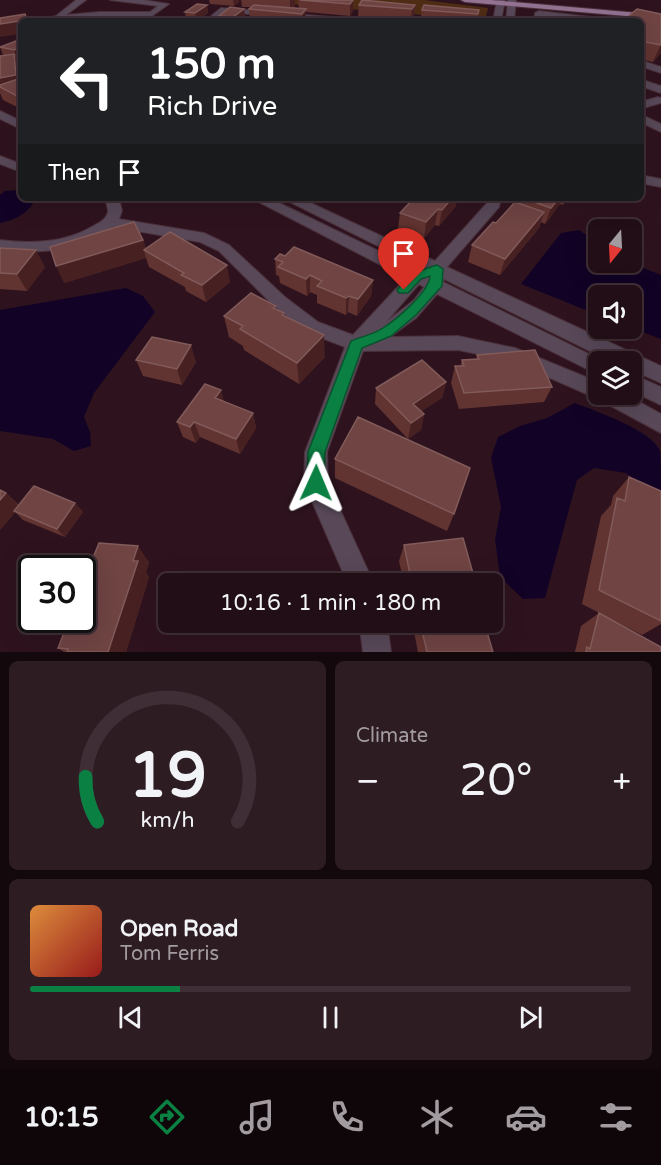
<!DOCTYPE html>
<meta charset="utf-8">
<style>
:root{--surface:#220e16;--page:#2e1c23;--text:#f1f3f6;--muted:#a29ca1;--line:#3f2e35;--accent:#0b8043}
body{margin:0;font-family:"Varela Round",sans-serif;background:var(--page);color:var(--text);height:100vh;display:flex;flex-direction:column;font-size:22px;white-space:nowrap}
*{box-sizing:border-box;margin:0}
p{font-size:20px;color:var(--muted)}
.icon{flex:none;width:33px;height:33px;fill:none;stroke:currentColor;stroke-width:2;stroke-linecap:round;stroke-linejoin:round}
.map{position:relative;height:652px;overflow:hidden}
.details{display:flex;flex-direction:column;gap:9px;padding:9px;background:#13080c;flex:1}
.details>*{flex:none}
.banner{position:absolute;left:18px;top:18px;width:626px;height:183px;border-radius:9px;box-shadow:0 6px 24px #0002,0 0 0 2px var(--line);background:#202124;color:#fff;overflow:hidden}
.needle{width:39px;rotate:198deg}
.controls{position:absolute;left:588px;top:219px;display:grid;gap:12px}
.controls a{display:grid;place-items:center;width:54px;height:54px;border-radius:9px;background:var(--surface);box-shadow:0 6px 24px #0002,0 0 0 2px var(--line);font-size:30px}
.speed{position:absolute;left:18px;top:555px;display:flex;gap:12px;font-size:30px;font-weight:700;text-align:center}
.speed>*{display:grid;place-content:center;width:78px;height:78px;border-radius:50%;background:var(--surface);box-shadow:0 6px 24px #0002,0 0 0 2px var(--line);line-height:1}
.speed .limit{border:3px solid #111;border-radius:9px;background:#fff;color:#111}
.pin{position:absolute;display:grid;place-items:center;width:51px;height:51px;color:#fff;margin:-62px -26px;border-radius:50% 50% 50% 0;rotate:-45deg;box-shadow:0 0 6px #0007}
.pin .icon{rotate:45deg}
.me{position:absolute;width:66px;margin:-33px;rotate:1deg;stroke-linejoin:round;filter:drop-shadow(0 0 4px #0008)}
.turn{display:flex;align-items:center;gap:21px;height:126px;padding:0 30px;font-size:27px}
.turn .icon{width:78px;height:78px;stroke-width:2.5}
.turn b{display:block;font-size:42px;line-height:51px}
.then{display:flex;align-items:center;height:57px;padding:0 30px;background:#0003;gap:12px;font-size:22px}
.big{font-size:45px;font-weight:600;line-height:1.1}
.details .card{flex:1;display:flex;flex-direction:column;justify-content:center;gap:9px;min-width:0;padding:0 21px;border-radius:9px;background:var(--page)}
.details .dial{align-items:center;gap:0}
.dial svg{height:156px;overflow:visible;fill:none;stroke:var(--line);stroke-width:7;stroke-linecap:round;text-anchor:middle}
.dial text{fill:var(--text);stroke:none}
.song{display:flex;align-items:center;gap:18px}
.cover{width:72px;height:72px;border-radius:9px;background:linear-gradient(135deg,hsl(30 70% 55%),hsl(0 70% 35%))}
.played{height:6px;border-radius:3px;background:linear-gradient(90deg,var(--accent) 25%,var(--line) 25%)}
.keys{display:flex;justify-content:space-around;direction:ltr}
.heat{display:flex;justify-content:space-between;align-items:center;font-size:33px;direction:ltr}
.details .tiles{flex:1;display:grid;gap:9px;grid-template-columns:1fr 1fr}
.card:last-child{grid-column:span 2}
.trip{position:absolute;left:158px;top:573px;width:345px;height:60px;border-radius:9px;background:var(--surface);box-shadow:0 6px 24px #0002,0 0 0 2px var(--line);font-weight:600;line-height:60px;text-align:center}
.tabs{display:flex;height:96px;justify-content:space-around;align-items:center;background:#0e0609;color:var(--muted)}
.tabs .icon{width:42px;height:42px}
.tabs .selected{color:var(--accent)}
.tabs b{font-size:27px;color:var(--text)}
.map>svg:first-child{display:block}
</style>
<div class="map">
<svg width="661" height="652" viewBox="0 0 661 652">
<rect width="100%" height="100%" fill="#2e131e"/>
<!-- green -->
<path fill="#4f2c14" d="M240,0h184l64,8 -3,12z"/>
<!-- water -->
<path fill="#120326" d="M21,190v8h14c-4,15 -21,22 -35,25v-28l5,-4z
M579,230l19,13v19l33,1 30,12v64l-29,-11v-32h-34v19l-77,-31 40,-51z
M126,288l17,8 12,16 -61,81 -10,24 6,15 1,14 -17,5 -21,-12 -53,-8v-121z
M575,403c20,8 77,27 85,48 1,11 1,31 1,43l-14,-5 -21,-16 -32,-5 -17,12 -32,118 -22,1 -23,-22 -5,-38 6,-32 -10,-49 7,-21 22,-11 27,-8z"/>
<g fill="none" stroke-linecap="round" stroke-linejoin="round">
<!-- minor casing -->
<g stroke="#4b313b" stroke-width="2">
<path id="minor" d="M76,0h10l-20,15 33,-3h51l8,-6 -48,-6h33l26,4 -17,12h-53l-39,5h-27l23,-5z
M497,0h8l-4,21h-8z
M508,0h8l-2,21h-8z
M221,8l135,11 4,2h-33l-101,-9 -12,9h-9z
M539,11l69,8 4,2h-25l-44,-5 -1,5h-8l1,-8z
M640,60l21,7v6l-21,-7z
M640,79l21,7v7l-21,-7z
M658,97l3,1v5l-21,6v-7z
M0,111l21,10v8l-21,-10z
M640,114l21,10v8l-21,-10z
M0,156l21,8v8l-21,-8z
M640,175l21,4v8l-21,-4z
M105,198h14l3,13 -3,8 85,14 25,12 56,52 33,25 35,13 53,-57 -155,-80h18l149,72 4,-2 -140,-70h18l135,63 52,-58v-5h14l-2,9 -52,60 214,99v17l-29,-13v-8h-20l-168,-83 -1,3 162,80h-7v11l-7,-2 -154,-77 -21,24 -26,19 68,-1 57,12 83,34v12h27l36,20v19l-63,-34 -87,-38 -53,-11 -95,1 -36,101 1,31 46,101h-26l-44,-101 1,-31 40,-105 -39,-15 -33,-27 -54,-54 -19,-9 -87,-15 -23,13 -33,10 -28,2 -29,-2v-10c33,4 66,3 95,-15 6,-3 11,-6 13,-13 0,-4 -2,-10 -3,-14zM419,284l5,3 -10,13 -28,22z
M632,374l29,13v18l-29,-14z
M359,622h28l4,30h-28z"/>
</g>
<!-- major casing -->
<g stroke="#4b313b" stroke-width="2">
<path id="major" d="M461,0h30l170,15v4l-196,-17z"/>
</g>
<!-- minor -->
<use href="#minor" fill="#584858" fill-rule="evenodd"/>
<!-- major -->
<use href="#major" fill="#937292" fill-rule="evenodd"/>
</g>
<!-- wall -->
<path fill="#623431" d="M209,0h30v2l-5,4 -24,-2z
M241,0h54v7l-2,1 6,1 -1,-9h55v11l-3,5 -44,-4v9h-61l5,-4 -1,-8 2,-2h-9z
M207,5l1,8 -10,7h-12l-1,-8z
M359,5h56l-1,11 -3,5 -53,-5z
M422,10h57l-2,11h-57z
M661,14v39l-8,9 -13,-3v-38z
M219,16h26l-6,5h-19z
M21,39v24h-3l2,4 1,11v31l-18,-9 -3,-7v-37l3,-1 -3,-8z
M521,198h46l-4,7 -3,-1 -15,20 -4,-2 -2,6 -39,47 -32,-13 4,-17 47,-42z
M456,206l-17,20 -4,-1 -11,13 -26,-9 2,-16z
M143,240l3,9 84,33 -24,20 -20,-11 -1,-4 -36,-20 -3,-9 -82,25z
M0,248l45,19 -18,24 -27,-2z
M285,256l88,24 -2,16 -14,20 -9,-4 -2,3 -29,-12v-8l-7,-3 -3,4 -27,-13 -1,-7 -3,-1 -1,-16z
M276,309l8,7 41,41 -26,27 -55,-34 -1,-4 -14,-9 -5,-21z
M477,355l75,32 -8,15 -85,7 -8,-26 4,-17h5l2,-6 14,-1z
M136,360l60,2 -14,23 -39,-9z
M446,382l-4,16 -21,13 3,3 -3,16 -13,9 -33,-35 1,-16z
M224,402l29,11 3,15 -16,26 -40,-17 -4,6 -13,-6 -6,-15z
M335,459l119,55 -7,17 -112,-53z
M629,477l32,14v133l-19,11 -60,-31 19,-88 10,-11 2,-9z
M0,490l6,3 13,12 56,-2 8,9 -18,25 -42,-17 -8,-8 -15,18z
M404,545l72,39h-72l-5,-23z
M149,562l-3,10 3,5 -23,75h-62l-6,-4z
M599,613l62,39h-86l6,-26z
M412,622h72l9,30h-75z"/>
<!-- shaded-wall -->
<path fill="#472022" d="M233,0h6v2l-5,4z
M290,0h5v7l-5,4z
M353,0v11l-3,5v-12z
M207,5l1,8 -12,8 -1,-8z
M415,5l-1,11 -3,5 1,-12z
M244,9l1,7 -6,5h-5l-1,-4z
M306,9v12h-4v-7z
M27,20l1,1h-7v13l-21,3v-13z
M661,44v9l-8,9z
M21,47v16l-2,1 -5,-14z
M14,54l6,13 1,22 -21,-2v-9z
M452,198h5l-1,8 -17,20 3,-16z
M559,198h4l-3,6 -15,20 6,-16z
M438,209l-3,16 -11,13 2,-16z
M544,212l-5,16 -39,47 5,-16z
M143,240l4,12 -3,-2 2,8 -82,25 -8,-17z
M36,250l9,17 -18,24 -10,-17z
M227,265l3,17 -24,20 -4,-17z
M310,275v17l-3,4 -1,-17z
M373,280l-2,16 -14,20 1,-17z
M349,296l-1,16 -2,3v-17z
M324,335l1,22 -26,27 -2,-21z
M191,345l5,17 -14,23 -5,-16z
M446,382l-4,16 -32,21 3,-15z
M221,390l4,16 -10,-8z
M253,413l3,15 -16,26 -4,-15z
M424,414l-3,16 -13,9 3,-16z
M194,422l6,15 -4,6 -6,-16z
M6,493l14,14 -20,23v-30z
M75,503l8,9 -18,25 -8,-8z
M138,546l11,16 -3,10 3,5 -23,75h-18z"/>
<!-- building -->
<path fill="#6f4443" stroke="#815a5a" stroke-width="1.5" d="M300,0h53l-3,4z
M362,0l53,5 -3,4 -53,-4z
M197,4l10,1 -12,8 -10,-1z
M254,5l52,4 -4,5 -53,-5z
M424,5l55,5 -1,4 -56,-4z
M230,7l14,2 -11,8 -14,-1z
M637,9l24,5v31l-21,-4v-20h-17z
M25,14l2,6 -27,4v-6z
M250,17l26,2 -2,2h-29z
M191,18l14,3h-20z
M333,20h15v1h-15z
M21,39v8l-7,3 -14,-3z
M14,54l2,21 -16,3v-22z
M18,79l3,1v18l-21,-11v-2z
M414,198h38l-10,12 -4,-1 -12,13 -26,-9z
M523,198h36l-8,10z
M515,202l29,10 -39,47 -33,-14 21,-23 3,1z
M134,222l9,18 -87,26 -6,-19z
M170,232l57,33 -25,20 -21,-10 3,-2 -40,-23z
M294,247l79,33 -15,19 -9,-3 -3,2 -29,-12 5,-5 -12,-6 -4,4 -28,-12 5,-5 -8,-3 5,-5 5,2z
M0,248l36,2 -19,24 -17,-1z
M251,293l25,13 -3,2 11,5 -2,2 42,20 -27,28 -57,-34 3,-3 -19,-10z
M152,337l39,8 -14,24 -41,-9z
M535,350l17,37 -88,6 -9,-27h9l-2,-6 17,-1 -2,-4z
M422,360l24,22 -33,22 11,10 -13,9 -35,-35z
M205,384l16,6 -6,8 38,15 -17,26 -42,-17 -4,5 -13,-5z
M358,417l112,51 -16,46 -119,-55z
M629,477l32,14v130l-62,-31 18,-92 8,3z
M34,486l41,17 -18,26 -43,-18z
M0,490l6,3 -6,7z
M463,538l13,46h-64l-8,-39z
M99,543l39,3 -5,15h5l-30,91h-41l1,-3 -10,-1 11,-28h13v-35z
M599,613l62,34v5h-75l1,-5 3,2z
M420,622h64l9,30h-66z"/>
<!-- route -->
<path fill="#0b8043" stroke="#07532c" stroke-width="1.5" d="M437,265l6,4 -1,17 -26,29 -25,21 -29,12 -37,104 -1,31 -2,6 -6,2 -6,-2 -3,-6 1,-31 43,-111c10,-4 23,-7 32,-13 14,-9 46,-36 47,-52l-9,3 -13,14h-9l-2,-3c11,-15 23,-20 40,-25z"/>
</svg>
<div class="controls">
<a><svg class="needle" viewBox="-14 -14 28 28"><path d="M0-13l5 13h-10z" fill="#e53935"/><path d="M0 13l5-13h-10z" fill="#a29ca1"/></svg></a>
<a><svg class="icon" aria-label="sound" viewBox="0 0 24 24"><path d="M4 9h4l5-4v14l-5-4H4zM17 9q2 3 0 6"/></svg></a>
<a><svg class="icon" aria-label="layers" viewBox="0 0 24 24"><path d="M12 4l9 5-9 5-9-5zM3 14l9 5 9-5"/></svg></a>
</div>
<div class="speed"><div class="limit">30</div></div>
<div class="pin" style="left:404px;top:290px;background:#d93025"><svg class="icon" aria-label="arrive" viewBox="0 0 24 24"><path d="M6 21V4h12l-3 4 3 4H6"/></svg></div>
<svg class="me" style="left:316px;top:483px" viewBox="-20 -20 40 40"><path d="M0-17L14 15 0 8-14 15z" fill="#0b8043" stroke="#fff" stroke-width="4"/></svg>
<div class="trip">10:16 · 1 min · 180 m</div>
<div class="banner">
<div class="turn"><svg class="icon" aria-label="left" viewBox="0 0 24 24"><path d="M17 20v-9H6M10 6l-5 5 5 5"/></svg><div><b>150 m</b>Rich Drive</div></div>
<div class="then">Then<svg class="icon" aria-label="arrive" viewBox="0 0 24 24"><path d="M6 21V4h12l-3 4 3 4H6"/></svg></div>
</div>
</div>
<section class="details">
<div class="tiles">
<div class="card dial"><svg viewBox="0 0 100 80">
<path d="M14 69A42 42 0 1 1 86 69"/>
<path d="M14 69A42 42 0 0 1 8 46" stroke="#0b8043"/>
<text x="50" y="56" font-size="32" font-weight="700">19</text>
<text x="50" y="72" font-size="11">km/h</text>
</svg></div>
<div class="card"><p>Climate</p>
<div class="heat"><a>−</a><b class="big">20°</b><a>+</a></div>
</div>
<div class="card">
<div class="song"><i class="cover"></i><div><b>Open Road</b><p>Tom Ferris</p></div></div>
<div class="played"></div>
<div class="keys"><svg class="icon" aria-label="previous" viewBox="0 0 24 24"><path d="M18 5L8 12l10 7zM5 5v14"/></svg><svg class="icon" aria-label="pause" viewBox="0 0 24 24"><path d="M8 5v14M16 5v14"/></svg><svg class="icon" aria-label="next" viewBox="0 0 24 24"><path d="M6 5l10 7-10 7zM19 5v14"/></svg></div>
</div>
</div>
</section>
<nav class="tabs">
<b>10:15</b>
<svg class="icon selected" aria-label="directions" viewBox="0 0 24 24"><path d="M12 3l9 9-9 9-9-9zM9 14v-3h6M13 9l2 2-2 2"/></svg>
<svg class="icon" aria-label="music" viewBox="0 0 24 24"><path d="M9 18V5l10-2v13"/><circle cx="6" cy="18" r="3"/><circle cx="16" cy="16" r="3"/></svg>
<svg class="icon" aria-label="phone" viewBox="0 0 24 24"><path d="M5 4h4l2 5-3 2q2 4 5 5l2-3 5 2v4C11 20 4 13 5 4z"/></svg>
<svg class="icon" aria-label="climate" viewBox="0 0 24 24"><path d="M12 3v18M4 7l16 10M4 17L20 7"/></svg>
<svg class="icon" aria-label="car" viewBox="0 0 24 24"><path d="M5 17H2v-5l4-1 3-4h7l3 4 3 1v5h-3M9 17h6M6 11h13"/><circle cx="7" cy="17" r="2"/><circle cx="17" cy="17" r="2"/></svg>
<svg class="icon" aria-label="filters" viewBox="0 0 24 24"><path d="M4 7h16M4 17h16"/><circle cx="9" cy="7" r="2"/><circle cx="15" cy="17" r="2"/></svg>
</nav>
